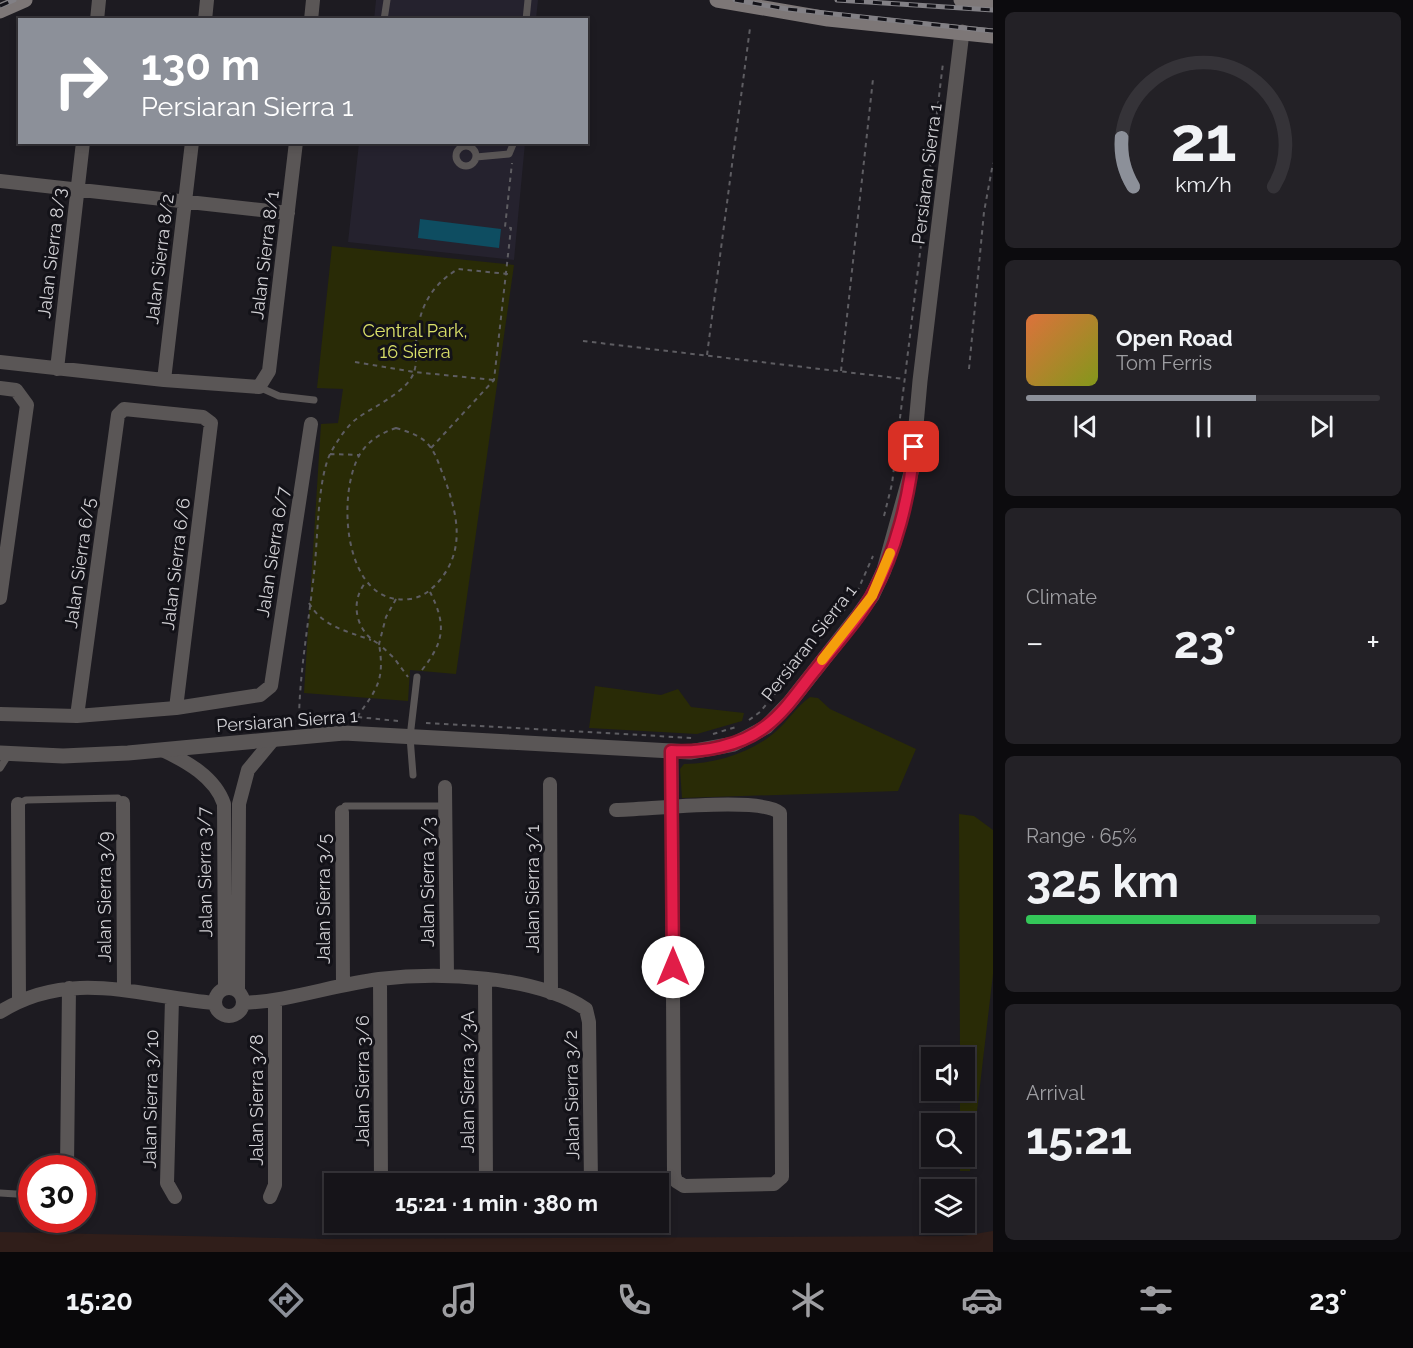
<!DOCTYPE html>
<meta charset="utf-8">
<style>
:root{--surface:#161419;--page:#232126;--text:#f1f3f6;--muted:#9e9ea2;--line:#353338;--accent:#8c9099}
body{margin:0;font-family:Raleway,sans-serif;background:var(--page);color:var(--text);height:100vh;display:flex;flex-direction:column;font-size:22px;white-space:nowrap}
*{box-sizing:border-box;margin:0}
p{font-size:20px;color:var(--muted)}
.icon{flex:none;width:33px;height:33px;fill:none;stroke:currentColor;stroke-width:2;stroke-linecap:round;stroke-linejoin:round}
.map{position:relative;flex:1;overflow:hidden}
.details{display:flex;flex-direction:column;gap:12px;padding:12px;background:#0c0b0e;width:420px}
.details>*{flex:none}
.guide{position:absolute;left:18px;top:18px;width:570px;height:126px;border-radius:0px;box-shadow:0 3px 9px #0003,0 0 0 2px var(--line);background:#8c9099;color:#fff;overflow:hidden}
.fabs{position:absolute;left:921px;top:1047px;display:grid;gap:12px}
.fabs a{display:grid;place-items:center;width:54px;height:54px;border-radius:0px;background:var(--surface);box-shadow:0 3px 9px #0003,0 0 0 2px var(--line);font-size:30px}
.speed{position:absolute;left:18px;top:1155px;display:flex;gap:12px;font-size:30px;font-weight:700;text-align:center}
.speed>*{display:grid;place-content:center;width:78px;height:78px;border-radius:50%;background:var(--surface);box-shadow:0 3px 9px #0003,0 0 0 2px var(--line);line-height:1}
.speed .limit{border:9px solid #d22;background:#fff;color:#111}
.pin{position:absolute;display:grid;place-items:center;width:51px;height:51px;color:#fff;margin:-26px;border-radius:12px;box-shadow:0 3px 9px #0006}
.me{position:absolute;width:66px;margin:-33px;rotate:0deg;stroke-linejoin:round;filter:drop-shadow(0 0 4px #0008)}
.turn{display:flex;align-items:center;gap:21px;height:126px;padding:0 24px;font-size:27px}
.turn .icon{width:78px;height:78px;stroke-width:2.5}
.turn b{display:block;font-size:42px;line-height:51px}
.big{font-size:45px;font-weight:700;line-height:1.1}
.details .card{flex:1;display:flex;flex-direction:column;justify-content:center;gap:9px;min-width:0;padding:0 21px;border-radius:9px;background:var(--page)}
.details .dial{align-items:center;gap:0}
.dial svg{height:156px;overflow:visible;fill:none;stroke:var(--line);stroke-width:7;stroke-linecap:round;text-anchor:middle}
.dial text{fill:var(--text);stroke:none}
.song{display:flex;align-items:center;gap:18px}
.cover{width:72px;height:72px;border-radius:9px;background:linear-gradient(135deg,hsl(20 70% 55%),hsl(70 70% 35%))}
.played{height:6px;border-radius:3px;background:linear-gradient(90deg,var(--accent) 65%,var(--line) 65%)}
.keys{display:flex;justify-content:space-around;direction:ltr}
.heat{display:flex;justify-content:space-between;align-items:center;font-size:33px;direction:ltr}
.charge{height:9px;border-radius:4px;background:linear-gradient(90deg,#34c759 65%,var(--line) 0)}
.trip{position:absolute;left:324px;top:1173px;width:345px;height:60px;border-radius:0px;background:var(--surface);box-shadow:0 3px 9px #0003,0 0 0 2px var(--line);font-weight:700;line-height:60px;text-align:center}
.tab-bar{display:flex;height:96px;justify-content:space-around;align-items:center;background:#09080a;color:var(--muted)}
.tab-bar .icon{width:42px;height:42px}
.tab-bar .selected{color:var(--accent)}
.tab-bar b{font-size:27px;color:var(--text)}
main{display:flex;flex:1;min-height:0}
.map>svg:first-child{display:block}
</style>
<main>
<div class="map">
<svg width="993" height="1252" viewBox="0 0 993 1252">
<rect width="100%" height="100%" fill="#1d1b21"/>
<!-- built -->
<path fill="#25222e" d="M376,0h162l-2,19 -162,1z
M359,143h166l-11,117 -166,-18z"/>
<!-- industrial -->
<path fill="#301e1a" d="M993,1231v21h-993v-20l325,7 637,-3z"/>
<!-- green -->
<path fill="#292b06" d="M332,246l182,19 -58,409 -46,-4 -2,31 -104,-8 17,-269 17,-1 5,-34 -26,-1z
M595,686l66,9 17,-6 13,18 53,6 -2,8 -45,13 -108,-6z
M810,697l8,1 12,11 86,40 -18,42 -216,7 -2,-29 4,-5c30,0 67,-11 90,-31 13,-11 22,-26 36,-36z
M959,814l15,2 19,14v144l-23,197h-10v-14l4,-1v-32l-4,-1v-32l4,-1v-32l-4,-1z"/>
<!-- water -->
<path fill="#0e4d61" d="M420,219l81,10 -2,19 -81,-10z"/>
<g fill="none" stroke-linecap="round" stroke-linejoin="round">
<!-- path -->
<path stroke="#5e5d62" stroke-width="2" stroke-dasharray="4.5 4.5" stroke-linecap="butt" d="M583,341l322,38
M707,355l43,-327
M355,362l59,10 80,8
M969,369l15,-157 9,-49
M841,371l32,-292
M396,428c13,4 27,8 35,20 6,8 9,20 13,29 13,36 22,71 -4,103 -8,9 -16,17 -30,19 -67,9 -74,-105 -50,-145 9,-14 21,-21 36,-26z
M431,448l63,-68 17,-152 -6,-1 7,-64
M330,454l30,1
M884,516l8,-32 51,-421
M857,592l16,-36
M396,599l-10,18 -7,27 15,14 14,19
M309,603c13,23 37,28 62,37
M422,670c22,-28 25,-45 8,-78
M357,717c20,-28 28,-37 22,-73 -23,-12 -30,-42 -13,-62
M749,720l11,-8 85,-103
M398,721l-51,-5 -48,1c1,-48 10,-96 15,-144 4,-32 3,-94 17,-121 7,-12 16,-27 28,-35 16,-11 49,-26 55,-45 3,-8 2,-20 2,-28 2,-32 12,-57 42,-75l50,5
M426,723l267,15
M713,734l23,-7"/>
<!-- service -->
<path stroke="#5a5656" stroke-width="7" d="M384,20l3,-20
M526,20l2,-20
M456 156a10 10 0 1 1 20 0a10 10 0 1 1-20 0Z
M476,157l33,-3 5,-12
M259,387l20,9 35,4
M0,768l9,-14
M413,775l-3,-38 7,-60
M18,804l8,-4 92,-2 5,5
M342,812l3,-6h101
M0,1193l32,2"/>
<!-- minor -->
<path stroke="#5a5656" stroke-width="14" d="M97,20l2,-20
M205,20l2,-20
M311,20l2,-20
M0,181l288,32
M0,362l164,18 95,7 10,-16 27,-229
M57,369l26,-227
M164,380l28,-238
M0,388l16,2 11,15 -27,193
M0,714l77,2 99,-8 84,-13 11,-9 40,-262
M77,716l41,-301 6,-6 79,8 8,6 -35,285
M162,750c24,11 53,27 62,54l1,184
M550,784l1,209
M445,787l2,189
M123,803l1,187
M18,804l1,197
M616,810c30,0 146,-14 164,3l2,357v7l-8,7 -90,2 -8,-5 -2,-6 -2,-369 -1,-55
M342,812l1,173
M380,979l1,205
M485,980l1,204
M215 1002a14 14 0 1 1 28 0a14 14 0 1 1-28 0Z
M238,991l1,-187 9,-34 24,-29
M172,999l-5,184 8,14
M243,1003c47,-2 90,-18 136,-24 59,-7 156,-4 207,30l3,13 2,162
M0,1012c70,-44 138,-16 214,-9
M67,1168l2,-180
M270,1197l5,-12v-183"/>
<!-- tertiary -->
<path stroke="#5a5656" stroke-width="15" d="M0,753l63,3 65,-3 216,-20 346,19 44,-8 32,-17 24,-25 67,-85 15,-21 12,-26 28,-101 8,-88 42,-349"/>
<!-- secondary -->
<path stroke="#7d7777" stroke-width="15" d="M717,0l111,19 165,17
M961,0l32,4
M0,11l25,-11"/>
<!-- rail casing -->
<g stroke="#828085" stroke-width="5">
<path id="rail" d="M735,0l52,9 206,22
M837,0l156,10
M0,6l14,-6"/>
</g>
<!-- rail -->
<use href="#rail" stroke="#131218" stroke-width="3" stroke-dasharray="9" stroke-linecap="butt"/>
</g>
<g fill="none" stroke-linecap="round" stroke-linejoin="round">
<!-- route casing -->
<g stroke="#92132f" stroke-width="15">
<path id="route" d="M673,967l-2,-216c31,2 70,-5 95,-25 20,-15 35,-39 51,-58 18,-24 41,-47 55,-73 24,-43 38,-100 42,-148"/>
</g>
<!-- route -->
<use href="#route" stroke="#e11d48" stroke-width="10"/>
<!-- slow -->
<path stroke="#f59e0b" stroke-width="10" d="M822,660l50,-64 18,-43"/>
</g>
<g text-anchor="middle" stroke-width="6" stroke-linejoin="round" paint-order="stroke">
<!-- street labels -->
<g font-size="18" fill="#d2d1d5" stroke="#131218">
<text transform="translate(927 174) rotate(-83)" y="6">Persiaran Sierra 1</text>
<text transform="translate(52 253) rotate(-83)" y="6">Jalan Sierra 8/3</text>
<text transform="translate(265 255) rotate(-83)" y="6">Jalan Sierra 8/1</text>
<text transform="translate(160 259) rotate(-83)" y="6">Jalan Sierra 8/2</text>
<text transform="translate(273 552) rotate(-81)" y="6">Jalan Sierra 6/7</text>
<text transform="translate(80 563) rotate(-82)" y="6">Jalan Sierra 6/5</text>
<text transform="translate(176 564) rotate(-83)" y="6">Jalan Sierra 6/6</text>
<text transform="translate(809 643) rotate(-52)" y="6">Persiaran Sierra 1</text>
<text transform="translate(287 721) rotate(-4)" y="6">Persiaran Sierra 1</text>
<text transform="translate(205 872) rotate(-91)" y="6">Jalan Sierra 3/7</text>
<text transform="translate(428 882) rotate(-90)" y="6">Jalan Sierra 3/3</text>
<text transform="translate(533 889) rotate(-90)" y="6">Jalan Sierra 3/1</text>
<text transform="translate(105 897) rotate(-90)" y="6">Jalan Sierra 3/9</text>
<text transform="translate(324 899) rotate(-90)" y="6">Jalan Sierra 3/5</text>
<text transform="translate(363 1081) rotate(-90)" y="6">Jalan Sierra 3/6</text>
<text transform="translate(468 1082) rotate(-90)" y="6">Jalan Sierra 3/3A</text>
<text transform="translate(572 1095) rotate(-91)" y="6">Jalan Sierra 3/2</text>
<text transform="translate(151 1099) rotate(-89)" y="6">Jalan Sierra 3/10</text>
<text transform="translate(257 1100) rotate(-90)" y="6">Jalan Sierra 3/8</text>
</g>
<!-- park labels -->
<g font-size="18" fill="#dce269" stroke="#131218">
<text x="415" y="337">Central Park,<tspan x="415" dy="21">16 Sierra</tspan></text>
</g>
</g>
</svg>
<div class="fabs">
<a><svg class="icon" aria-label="sound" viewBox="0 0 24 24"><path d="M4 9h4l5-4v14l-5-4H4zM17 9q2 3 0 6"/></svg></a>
<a><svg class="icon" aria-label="search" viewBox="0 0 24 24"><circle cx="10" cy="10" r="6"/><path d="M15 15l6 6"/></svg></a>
<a><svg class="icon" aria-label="layers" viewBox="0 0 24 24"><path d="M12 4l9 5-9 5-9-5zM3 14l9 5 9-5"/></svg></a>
</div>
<div class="speed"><div class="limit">30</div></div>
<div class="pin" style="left:914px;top:447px;background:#d93025"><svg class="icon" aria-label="arrive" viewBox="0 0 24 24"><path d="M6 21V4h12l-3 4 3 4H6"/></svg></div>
<svg class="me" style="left:673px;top:967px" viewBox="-20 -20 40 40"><circle r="19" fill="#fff"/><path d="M0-13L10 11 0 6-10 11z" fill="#e11d48"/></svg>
<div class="trip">15:21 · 1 min · 380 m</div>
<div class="guide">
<div class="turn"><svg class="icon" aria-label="right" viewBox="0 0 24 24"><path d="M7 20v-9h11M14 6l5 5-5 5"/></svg><div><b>130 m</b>Persiaran Sierra 1</div></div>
</div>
</div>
<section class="details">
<div class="card dial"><svg viewBox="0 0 100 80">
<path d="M14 69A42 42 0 1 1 86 69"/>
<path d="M14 69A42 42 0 0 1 8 44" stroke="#8c9099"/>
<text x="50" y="56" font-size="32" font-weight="700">21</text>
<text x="50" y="72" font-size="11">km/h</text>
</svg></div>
<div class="card">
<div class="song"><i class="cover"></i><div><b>Open Road</b><p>Tom Ferris</p></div></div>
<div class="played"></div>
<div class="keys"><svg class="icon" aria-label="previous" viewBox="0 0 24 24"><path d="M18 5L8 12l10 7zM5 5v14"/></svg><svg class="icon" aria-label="pause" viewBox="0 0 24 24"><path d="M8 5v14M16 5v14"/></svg><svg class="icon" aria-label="next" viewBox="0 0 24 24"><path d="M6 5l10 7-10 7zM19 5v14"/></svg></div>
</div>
<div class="card"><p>Climate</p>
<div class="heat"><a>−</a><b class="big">23°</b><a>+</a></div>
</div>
<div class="card"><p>Range · 65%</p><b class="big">325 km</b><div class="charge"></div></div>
<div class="card"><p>Arrival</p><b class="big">15:21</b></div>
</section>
</main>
<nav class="tab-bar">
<b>15:20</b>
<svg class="icon selected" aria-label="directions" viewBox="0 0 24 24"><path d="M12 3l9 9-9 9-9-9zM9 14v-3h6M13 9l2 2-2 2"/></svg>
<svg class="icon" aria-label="music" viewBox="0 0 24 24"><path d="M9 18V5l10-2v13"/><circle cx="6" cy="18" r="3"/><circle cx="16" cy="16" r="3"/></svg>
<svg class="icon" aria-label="phone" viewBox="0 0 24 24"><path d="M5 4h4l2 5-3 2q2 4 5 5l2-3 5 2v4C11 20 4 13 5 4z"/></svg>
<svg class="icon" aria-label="climate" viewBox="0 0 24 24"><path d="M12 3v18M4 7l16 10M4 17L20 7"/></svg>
<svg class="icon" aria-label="car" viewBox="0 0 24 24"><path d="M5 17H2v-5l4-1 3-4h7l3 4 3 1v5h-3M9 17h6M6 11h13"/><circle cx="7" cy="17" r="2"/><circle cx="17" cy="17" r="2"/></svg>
<svg class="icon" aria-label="filters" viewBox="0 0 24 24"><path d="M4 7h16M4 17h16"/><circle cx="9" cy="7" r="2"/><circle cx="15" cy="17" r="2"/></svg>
<b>23°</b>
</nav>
